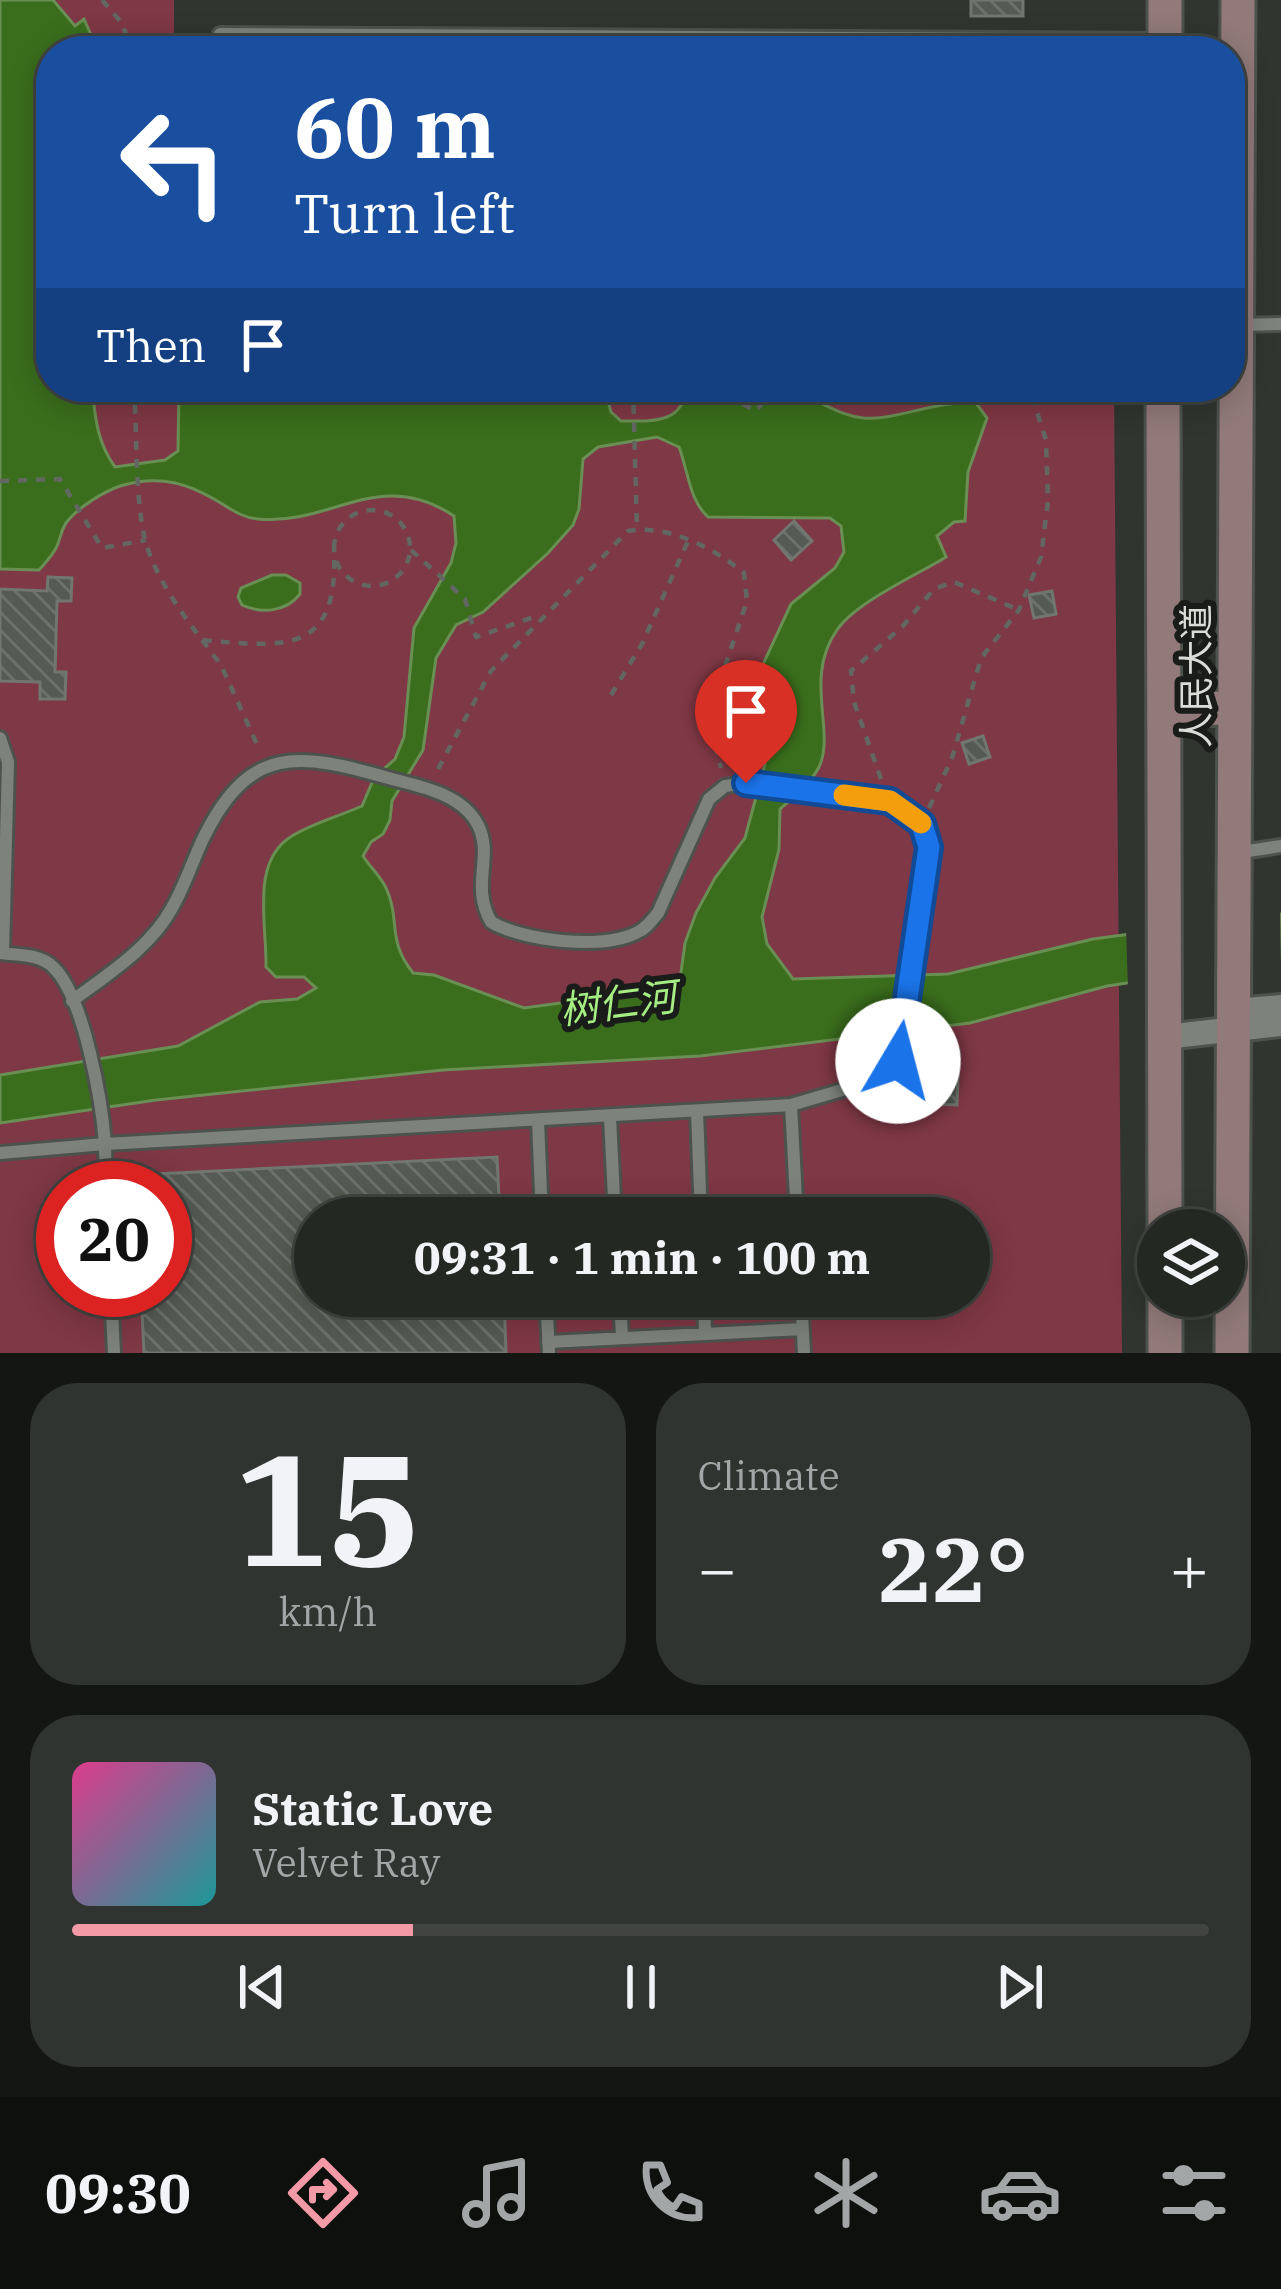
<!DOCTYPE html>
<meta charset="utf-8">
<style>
:root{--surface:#242823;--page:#303430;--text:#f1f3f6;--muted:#a3a6a6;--line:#414441;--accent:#f49aa7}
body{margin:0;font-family:"IBM Plex Serif","Noto Sans SC",serif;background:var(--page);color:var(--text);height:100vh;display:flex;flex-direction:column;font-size:45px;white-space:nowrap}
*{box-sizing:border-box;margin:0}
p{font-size:39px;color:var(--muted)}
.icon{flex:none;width:66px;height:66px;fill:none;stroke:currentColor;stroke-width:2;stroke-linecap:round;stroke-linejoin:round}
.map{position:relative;height:1353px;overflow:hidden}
.sheet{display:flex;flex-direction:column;gap:30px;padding:30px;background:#141613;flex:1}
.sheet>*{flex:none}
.banner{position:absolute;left:36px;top:36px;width:1209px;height:366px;border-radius:48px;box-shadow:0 6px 30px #0003,0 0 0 3px var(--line);background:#1a4fa0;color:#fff;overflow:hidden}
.tools{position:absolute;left:1137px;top:1209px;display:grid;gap:24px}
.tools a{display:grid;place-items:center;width:108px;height:108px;border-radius:50%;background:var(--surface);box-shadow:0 6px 30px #0003,0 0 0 3px var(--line);font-size:60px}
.speed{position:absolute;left:36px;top:1161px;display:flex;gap:24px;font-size:60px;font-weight:700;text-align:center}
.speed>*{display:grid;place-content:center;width:156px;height:156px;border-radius:50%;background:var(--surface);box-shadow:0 6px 30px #0003,0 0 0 3px var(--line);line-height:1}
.speed .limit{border:18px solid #d22;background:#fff;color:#111}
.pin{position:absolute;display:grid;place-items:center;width:102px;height:102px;color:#fff;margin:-123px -51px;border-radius:50% 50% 50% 0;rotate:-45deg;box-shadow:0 0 12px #0007}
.pin .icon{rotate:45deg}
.me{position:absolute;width:132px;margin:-66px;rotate:8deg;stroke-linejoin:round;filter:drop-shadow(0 0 9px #0008)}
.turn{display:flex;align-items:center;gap:42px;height:252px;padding:0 60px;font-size:54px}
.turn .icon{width:156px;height:156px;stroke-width:2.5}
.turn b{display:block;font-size:84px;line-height:102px}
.then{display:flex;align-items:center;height:114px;padding:0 60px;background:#0003;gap:24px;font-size:45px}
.big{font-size:90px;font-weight:700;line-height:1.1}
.sheet .card{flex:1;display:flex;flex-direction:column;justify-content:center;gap:18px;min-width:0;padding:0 42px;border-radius:48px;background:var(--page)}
.sheet .dial{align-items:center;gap:0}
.dial b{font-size:156px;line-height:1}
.song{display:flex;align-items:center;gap:36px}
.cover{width:144px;height:144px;border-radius:18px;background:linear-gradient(135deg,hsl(330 70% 55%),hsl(180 70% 35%))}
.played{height:12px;border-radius:6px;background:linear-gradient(90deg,var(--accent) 30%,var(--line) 30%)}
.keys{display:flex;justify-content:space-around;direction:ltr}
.heat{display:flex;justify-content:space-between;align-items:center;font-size:66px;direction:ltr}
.sheet .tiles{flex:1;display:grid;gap:30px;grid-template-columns:1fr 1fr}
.card:last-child{grid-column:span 2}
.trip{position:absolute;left:294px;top:1197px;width:696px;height:120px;border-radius:60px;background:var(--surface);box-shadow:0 6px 30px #0003,0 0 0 3px var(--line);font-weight:700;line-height:120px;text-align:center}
.dock{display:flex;height:192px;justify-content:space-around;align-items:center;background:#0e100e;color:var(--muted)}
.dock .icon{width:84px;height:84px}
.dock .on{color:var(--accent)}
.dock b{font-size:54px;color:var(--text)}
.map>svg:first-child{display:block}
</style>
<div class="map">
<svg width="1281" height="1353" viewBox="0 0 1281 1353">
<defs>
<pattern id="building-back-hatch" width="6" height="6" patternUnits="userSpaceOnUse" patternTransform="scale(3)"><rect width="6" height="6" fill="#555a53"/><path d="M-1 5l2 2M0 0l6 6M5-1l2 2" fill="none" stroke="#6d716b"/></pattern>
</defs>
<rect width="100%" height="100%" fill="#30352f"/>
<!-- green -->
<path fill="#7f3845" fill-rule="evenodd" d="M0,0h174v51h-123v336h1063l8,966h-1122zM63,1188h102v102h-102zM315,1218h654v78h-654z"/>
<!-- water -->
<path fill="#3a6e1c" stroke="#6a8f54" stroke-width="3" fill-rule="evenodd" d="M0,0h53l22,26 9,-7 14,32h-47v336h41c3,30 5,55 23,80l50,-7 13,-9 1,-64h425l7,25 10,9c31,0 63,3 65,-34 38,0 78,-3 114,8 22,6 40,21 63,23 32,3 72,-18 113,-15l11,15 -19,54 -3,49 -11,1 -17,14 9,21c-29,18 -90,45 -109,73 -34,48 -1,101 -18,137 -8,16 -26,31 -39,42l-1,40 -17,68 5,27 26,35 155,-5 145,-35 188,-25v46l-174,26 -137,37 -270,33 -257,14 -287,30 -156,23v-48l178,-29 82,-44 37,-3 19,-11 -12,-11h-28l-10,-10c1,-43 -16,-106 26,-131 21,-13 48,-20 70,-30l12,-28 21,-19 9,-22 10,-109 37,-65 5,-20 -2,-27c-75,-50 -122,10 -196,3 -13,-1 -23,-7 -34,-14 -35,-22 -64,-31 -104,-19 -17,6 -43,22 -54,37 -5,7 -6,18 -10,25 -4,8 -11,15 -17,22l-39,-1zM657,437l22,10c9,23 10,53 29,70l122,1 11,8 3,26 -9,16 -44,36 -31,67 5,93 -20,74 -30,40 -19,35 -11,30 -6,44 -155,21 -90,-33 -21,-2c-27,-34 -12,-53 -27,-85 -5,-11 -16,-21 -23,-32l8,-14 12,-8 7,-14 2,-19 31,-51 13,-92 20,-33 27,-13 65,-59 25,-28 6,-16 4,-50 15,-12z
M272,575h14l14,8v11c-14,18 -38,20 -58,11l-4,-8 3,-9z"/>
<!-- pier -->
<path fill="#30352f" d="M1280,908l1,58 -153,22 -2,-59z"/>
<!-- building -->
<path fill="url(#building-back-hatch)" stroke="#71766f" stroke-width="3" d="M971,0h52v16h-52z
M794,521l18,20 -21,19 -17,-20z
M48,577l24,1 -1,23h-14l-2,71h11l-1,27h-25v-17l-40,-1v-92l47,2z
M1052,591l4,23 -22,4 -5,-23z
M983,736l7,21 -21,7 -7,-21z
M934,1049l25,2 -2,54 -25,-1z
M497,1157l3,61h-185v78h189l2,57h-362l-3,-63h24v-102h-29v-13z"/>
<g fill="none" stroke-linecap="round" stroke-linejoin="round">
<!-- service casing -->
<g stroke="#4e524d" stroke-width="18">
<path id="service" d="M220,51v-17l944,6
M1237,325l44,-1
M0,738l8,24 -5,191
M1235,853l46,-7
M0,953c18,2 40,1 53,14 31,29 49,136 52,177l-105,9
M72,1001c36,-27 78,-53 100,-93 12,-21 20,-45 30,-67 47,-98 96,-89 190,-62 30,8 70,15 86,46 16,32 -8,60 13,97 32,19 111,28 145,11 10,-4 15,-12 22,-20l51,-114 16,-13 22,-3 142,18 33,23 7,23 -31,214 -5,14 -102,30
M697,1111l4,107
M610,1117l5,101
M538,1121l4,97
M106,1188l-1,-44 686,-39 6,113
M111,1290l3,63
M546,1296l3,57
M620,1296l2,42
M704,1296l1,38
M801,1296l3,57
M548,1342l254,-13"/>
</g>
<!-- minor casing -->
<g stroke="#4e524d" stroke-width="30">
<path id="minor" d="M1233,1011l48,-4
M1165,1037l116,-13"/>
</g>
<!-- secondary casing -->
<g stroke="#4e524d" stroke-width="39">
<path id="secondary" d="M1165,51v-51
M1163,387l2,843
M1164,709l70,-1
M1165,1296v57
M1232,1353l6,-1353"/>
</g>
<!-- path -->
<path stroke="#636762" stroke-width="4.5" stroke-dasharray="9 9" stroke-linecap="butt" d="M102,0l19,22 12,29
M134,387c3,47 1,97 9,144 7,38 36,79 59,109 81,7 136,16 132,-87
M633,387l4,142
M711,387l45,24 19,-24
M0,481l60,-2 42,69 44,-8
M334 548a38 38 0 1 1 76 0a38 38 0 1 1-76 0Z
M411,550l54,49 11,38 64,-22
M202,640l19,25 39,86
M611,695l31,-51 46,-103
M438,769l53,-98 137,-140c40,-7 86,17 116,42l3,28 -31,92 -2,48 7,27
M881,779l-27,-77 -3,-31 51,-44 32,-38 20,-7 65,28
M929,808l23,-50 29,-100 38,-48 22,-53 7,-56 -2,-61 -17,-53"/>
<!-- service -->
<use href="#service" stroke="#7d827b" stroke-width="12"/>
<!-- minor -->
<use href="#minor" stroke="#7d827b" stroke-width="24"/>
<!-- secondary -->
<use href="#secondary" stroke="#917a79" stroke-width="33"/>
</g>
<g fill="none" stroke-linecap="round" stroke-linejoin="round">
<!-- route casing -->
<g stroke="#114b97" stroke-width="30">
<path id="route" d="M746,783l144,18 32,23 7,23 -31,214"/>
</g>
<!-- route -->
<use href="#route" stroke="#1a73e8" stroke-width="21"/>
<!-- slow -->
<path stroke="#f59e0b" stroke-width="21" d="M844,795l46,6 31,22"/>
</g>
<g text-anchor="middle" stroke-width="12" stroke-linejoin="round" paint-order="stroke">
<!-- street labels -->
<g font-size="36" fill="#dadcd8" stroke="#1a1c19">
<text transform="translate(1196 676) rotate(-90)" y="13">人民大道</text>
</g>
<!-- water labels -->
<g font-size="39" font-style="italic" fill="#a6ee84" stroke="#1a1c19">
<text transform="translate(618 1003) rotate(-7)" y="14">树仁河</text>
</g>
</g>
</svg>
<div class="tools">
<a><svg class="icon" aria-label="layers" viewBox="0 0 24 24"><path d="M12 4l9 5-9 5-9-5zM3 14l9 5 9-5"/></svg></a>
</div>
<div class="speed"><div class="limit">20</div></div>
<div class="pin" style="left:746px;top:783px;background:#d93025"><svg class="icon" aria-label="arrive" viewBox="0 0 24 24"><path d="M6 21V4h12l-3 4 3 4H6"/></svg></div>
<svg class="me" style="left:898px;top:1061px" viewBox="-20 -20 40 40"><circle r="19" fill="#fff"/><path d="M0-13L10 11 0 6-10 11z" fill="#1a73e8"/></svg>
<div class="trip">09:31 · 1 min · 100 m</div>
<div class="banner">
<div class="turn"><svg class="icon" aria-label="left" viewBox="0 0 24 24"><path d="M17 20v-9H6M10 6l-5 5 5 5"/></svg><div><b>60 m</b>Turn left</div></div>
<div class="then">Then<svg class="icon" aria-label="arrive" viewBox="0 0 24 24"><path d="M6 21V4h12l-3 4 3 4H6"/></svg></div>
</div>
</div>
<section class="sheet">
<div class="tiles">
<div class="card dial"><b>15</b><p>km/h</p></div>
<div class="card"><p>Climate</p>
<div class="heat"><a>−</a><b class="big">22°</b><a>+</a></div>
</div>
<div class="card">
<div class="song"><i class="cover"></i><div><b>Static Love</b><p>Velvet Ray</p></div></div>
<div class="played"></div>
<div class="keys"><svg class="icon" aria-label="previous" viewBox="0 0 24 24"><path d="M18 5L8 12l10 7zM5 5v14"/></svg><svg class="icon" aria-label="pause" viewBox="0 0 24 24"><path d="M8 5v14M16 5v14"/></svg><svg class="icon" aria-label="next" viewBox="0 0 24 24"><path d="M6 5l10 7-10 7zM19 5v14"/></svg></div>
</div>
</div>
</section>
<nav class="dock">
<b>09:30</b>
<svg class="icon on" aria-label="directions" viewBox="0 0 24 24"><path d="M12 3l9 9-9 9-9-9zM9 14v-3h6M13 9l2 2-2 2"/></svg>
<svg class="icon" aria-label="music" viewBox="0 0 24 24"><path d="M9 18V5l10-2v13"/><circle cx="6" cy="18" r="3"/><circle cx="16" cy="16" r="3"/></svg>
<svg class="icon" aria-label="phone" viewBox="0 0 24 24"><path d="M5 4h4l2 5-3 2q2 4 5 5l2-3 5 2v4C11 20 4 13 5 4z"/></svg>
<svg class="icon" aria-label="climate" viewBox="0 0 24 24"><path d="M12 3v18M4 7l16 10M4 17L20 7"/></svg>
<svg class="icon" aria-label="car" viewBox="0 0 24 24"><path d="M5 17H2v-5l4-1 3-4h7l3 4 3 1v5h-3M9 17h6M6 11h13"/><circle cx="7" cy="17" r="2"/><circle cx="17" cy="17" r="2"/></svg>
<svg class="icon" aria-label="filters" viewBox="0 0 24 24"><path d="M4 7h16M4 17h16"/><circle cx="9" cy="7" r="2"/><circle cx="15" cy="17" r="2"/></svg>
</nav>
